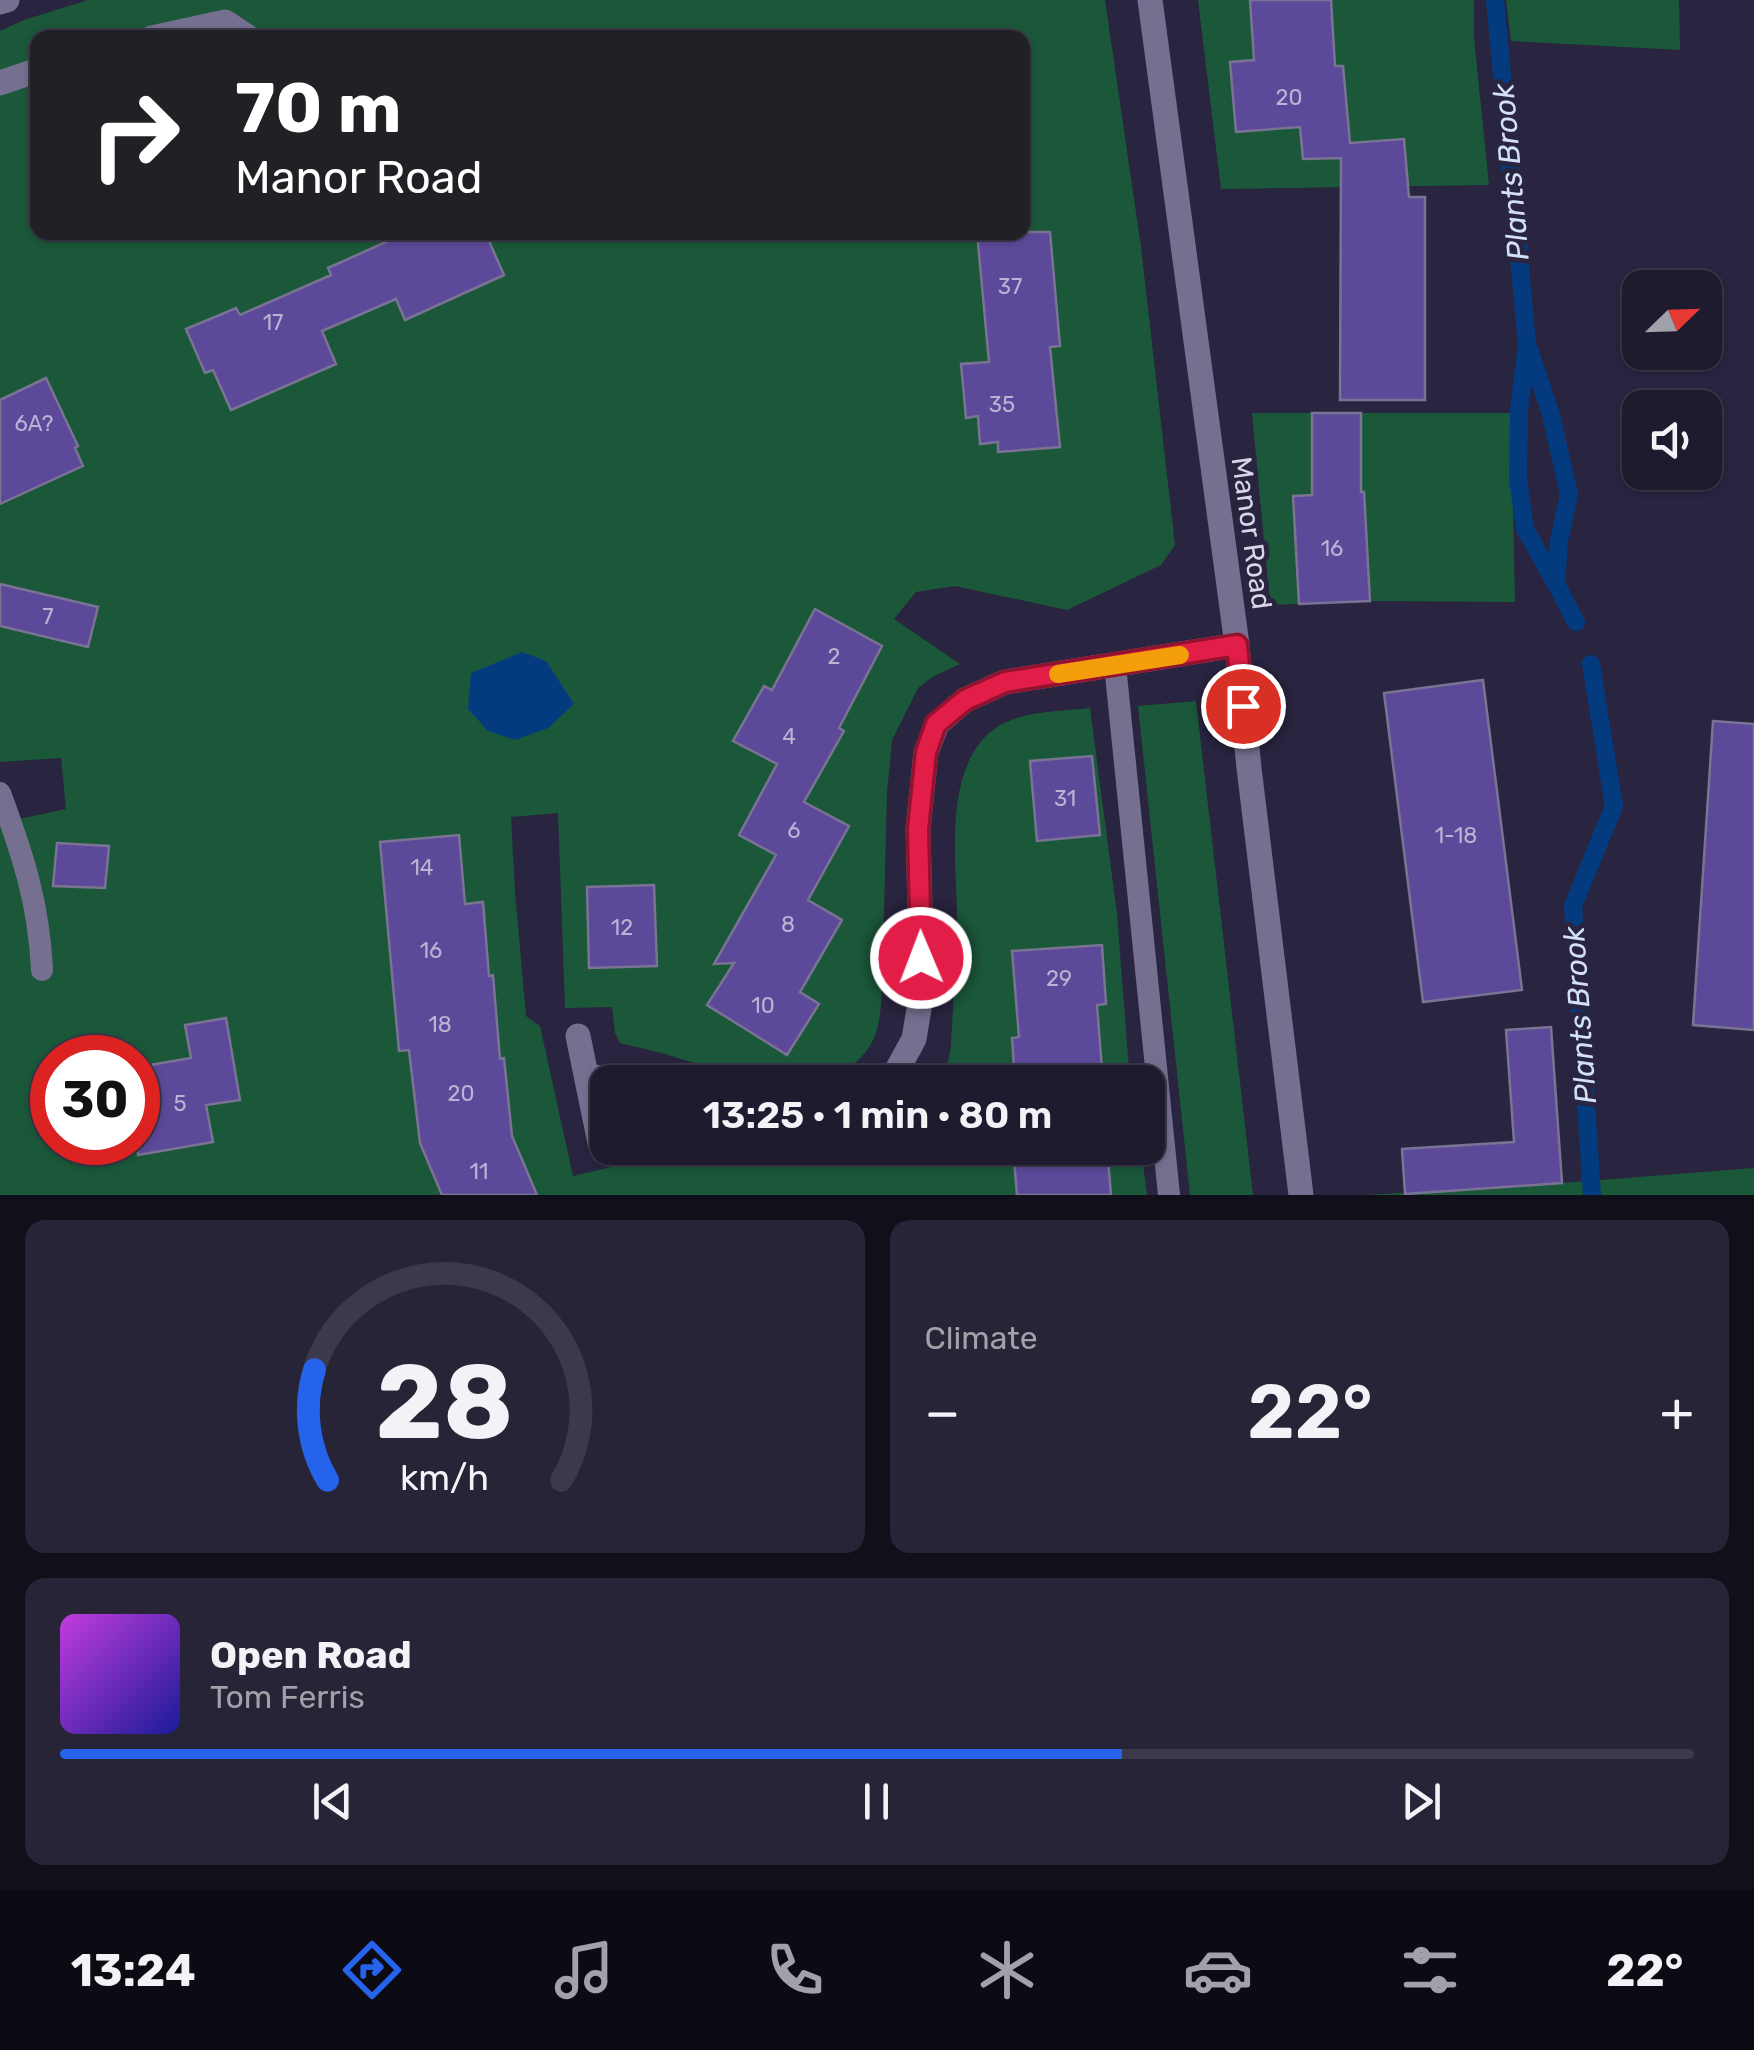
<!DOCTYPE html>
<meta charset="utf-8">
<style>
:root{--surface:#1f1b2f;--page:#272437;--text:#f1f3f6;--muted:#a1a1aa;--line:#3c394b;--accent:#2563eb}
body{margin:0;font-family:Rubik,sans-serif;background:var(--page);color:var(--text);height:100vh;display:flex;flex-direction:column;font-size:38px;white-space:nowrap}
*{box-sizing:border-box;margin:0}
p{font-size:32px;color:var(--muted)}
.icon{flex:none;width:55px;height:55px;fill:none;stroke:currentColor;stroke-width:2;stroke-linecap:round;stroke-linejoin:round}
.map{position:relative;height:1195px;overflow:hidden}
.sheet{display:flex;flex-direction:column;gap:25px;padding:25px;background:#110f1a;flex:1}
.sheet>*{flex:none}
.hud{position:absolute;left:30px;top:30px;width:1000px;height:210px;border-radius:20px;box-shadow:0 2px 8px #0004,0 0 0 2px var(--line);background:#202124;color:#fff;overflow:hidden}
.needle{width:65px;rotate:67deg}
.tools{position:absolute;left:1622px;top:270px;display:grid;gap:20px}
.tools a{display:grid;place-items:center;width:100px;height:100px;border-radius:20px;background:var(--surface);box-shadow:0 2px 8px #0004,0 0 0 2px var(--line);font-size:50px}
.speed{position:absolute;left:30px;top:1035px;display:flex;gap:20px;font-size:50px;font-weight:700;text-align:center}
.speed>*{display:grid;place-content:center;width:130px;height:130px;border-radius:50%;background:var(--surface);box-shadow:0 2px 8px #0004,0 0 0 2px var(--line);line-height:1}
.speed .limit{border:15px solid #d22;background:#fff;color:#111}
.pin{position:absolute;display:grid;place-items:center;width:85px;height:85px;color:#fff;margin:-42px;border:5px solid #fff;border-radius:50%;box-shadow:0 2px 10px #0007}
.me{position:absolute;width:110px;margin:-55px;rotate:359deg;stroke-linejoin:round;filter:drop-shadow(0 0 8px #0008)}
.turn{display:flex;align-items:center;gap:35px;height:210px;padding:0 40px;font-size:45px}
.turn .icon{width:130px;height:130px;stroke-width:2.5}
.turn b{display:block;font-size:70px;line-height:85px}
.big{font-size:75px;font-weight:600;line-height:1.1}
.sheet .widget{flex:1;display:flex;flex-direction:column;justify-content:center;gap:15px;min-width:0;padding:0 35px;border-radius:20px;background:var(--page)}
.sheet .dial{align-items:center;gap:0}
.dial svg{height:260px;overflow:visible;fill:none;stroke:var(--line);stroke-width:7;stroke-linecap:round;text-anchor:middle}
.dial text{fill:var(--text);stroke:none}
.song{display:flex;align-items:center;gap:30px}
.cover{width:120px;height:120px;border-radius:15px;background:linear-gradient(135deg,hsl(290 70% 55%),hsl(240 70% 35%))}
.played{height:10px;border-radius:5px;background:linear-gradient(90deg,var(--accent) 65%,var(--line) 65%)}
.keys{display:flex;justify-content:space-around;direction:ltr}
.heat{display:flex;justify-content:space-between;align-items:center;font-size:55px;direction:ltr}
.sheet .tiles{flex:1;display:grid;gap:25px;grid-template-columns:1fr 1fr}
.widget:last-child{grid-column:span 2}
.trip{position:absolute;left:590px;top:1065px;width:575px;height:100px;border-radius:20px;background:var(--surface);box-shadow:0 2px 8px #0004,0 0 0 2px var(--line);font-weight:600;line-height:100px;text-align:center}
.dock{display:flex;height:160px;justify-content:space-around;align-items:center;background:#0c0b13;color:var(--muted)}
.dock .icon{width:70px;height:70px}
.dock .selected{color:var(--accent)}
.dock b{font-size:45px;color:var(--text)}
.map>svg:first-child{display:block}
</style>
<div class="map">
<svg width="1754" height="1195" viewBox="0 0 1754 1195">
<rect width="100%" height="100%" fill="#29243f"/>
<!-- green -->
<path fill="#1b583a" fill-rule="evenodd" d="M88,0h1017l36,247 34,298 -14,20 -94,45 -112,-24 -39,6 -22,27 66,45 -28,13 -14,11 -26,52 -5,53 -5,197c-1,16 -2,35 -9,50 -9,19 -31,36 -51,42h-68l-92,-29 -42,-10 -5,-10 -3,-26 -47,1 -7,-195 -47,4 4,75 11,124 14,10 33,150 64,-15 3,-13h91l40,8 36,2 31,-1 25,-9h278l6,47h-1147v-372l66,-14 -5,-51 -61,4v-731l24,-11zM38,38h984v194h-984zM52,1058h86v84h-86z
M1198,0h276v38l15,147 -268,4z
M1506,0h173l1,50 -169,-9z
M1252,413h259l4,189 -145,-1 -100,4z
M1196,701l57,494h-63l-52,-489z
M1090,708l27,206 13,168h-193l10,-16 4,-19c1,-38 6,-76 6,-114 2,-59 -17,-153 31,-199 26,-24 69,-22 102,-26z
M1754,1168v27h-388l196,-12z"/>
<!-- water -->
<path fill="#043b7f" d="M522,652l24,9 28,43 -26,24 -33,12 -27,-9 -20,-22 3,-36z"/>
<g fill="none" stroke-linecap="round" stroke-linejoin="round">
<!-- stream -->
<path stroke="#043b7f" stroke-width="18" d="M1495,0l32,344 -8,65 -1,71 7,49 31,55
M1529,349l22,66 18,79 -10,47 -3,43 20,38
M1591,664l23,142 -41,100 19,289"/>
</g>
<!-- building -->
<path fill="#5d4999" stroke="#797394" stroke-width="2.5" d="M1250,0h81l4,66h8l7,77 54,-4 5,58h16v203h-85l1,-242 -38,1 -3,-32 -64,5 -6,-70 24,-2z
M408,232h77l19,43 -99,45 -9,-21 -74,32 14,33 -105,46 -18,-40 -8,3 -19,-44 50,-21 4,7 91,-40 -3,-7z
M977,232h73l10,114 -10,1 10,100 -62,5v-10l-18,2 -2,-28 -12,2 -5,-54 28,-2z
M46,378l32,68 -3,2 8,18 -83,38v-104z
M1312,413h49v79h3l6,109 -71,3 -6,-108 19,-1z
M0,584l98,23 -10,40 -88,-21z
M815,609l67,37 -43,82 5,3 -40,71 45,24 -41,74 34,20 -42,72 19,12 -32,51 -80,-50 27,-42 -20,1 62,-109 -37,-20 38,-71 -44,-23 31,-55 8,4z
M1483,680l39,310 -99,12 -39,-309z
M1713,721l41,3v306l-61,-5z
M1092,756l8,79 -63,6 -7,-80z
M459,835l6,69 18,-2 6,74 4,-1 7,84 4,-1 8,78 25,59h-95l-22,-52 -11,-93 -10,1 -19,-209z
M57,843l52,3 -4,42 -52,-2z
M654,885l3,81 -68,2 -2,-81z
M1102,945l4,59 -9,1 6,77h-88l-3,-44 7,-1 -7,-86z
M226,1018l14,82 -34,5 7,37 -75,13v-88l53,-9 -6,-33z
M1551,1027l11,156 -157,11 -3,-45 112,-7 -8,-112z
M1013,1148h94l4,47h-94z"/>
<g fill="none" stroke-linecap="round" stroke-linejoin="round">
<!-- service -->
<path stroke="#757090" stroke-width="22" d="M1115,665l54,530
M0,793c23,62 39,111 42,177"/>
<!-- minor -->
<path stroke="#757090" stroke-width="25" d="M1150,0l87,645 12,123 52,427
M0,2l7,-2
M152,38l73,-16 24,16
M0,83l38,-13
M578,1036l22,107
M586,1075l30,7
M886,1082l11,-12 17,-31 8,-48 -4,-162 8,-77 11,-28 28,-24 40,-18 232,-37"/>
</g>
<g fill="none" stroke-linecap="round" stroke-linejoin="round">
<!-- route casing -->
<g stroke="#92132f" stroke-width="25">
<path id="route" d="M921,958l-3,-129 8,-77 10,-28 29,-24 40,-18 232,-37 6,61"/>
</g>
<!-- route -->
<use href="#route" stroke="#e11d48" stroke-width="18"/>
<!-- slow -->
<path stroke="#f59e0b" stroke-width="18" d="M1058,674l122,-19"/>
</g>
<g text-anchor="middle" stroke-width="10" stroke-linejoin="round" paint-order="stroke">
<!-- number labels -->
<g font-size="22" fill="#b9b3d4">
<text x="1289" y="105">20</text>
<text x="1010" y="294">37</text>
<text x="273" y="330">17</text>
<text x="1002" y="412">35</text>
<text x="34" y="431">6A?</text>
<text x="1332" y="556">16</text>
<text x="48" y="624">7</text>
<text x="834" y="664">2</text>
<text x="789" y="744">4</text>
<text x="1065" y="806">31</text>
<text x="794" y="838">6</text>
<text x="1456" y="843">1-18</text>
<text x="422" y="875">14</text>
<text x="788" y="932">8</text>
<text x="622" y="935">12</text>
<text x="431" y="958">16</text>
<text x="1059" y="986">29</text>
<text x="763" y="1013">10</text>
<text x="440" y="1032">18</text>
<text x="461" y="1101">20</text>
<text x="180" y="1111">5</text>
<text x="479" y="1179">11</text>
</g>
<!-- street labels -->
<g font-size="28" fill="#d8d6e8" stroke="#29243f">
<text transform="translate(1252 533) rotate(82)" y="10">Manor Road</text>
</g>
<!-- water labels -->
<g font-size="30" font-style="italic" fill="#d3e1f5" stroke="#29243f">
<text transform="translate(1511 172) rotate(-95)" y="10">Plants Brook</text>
<text transform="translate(1580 1015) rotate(-94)" y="10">Plants Brook</text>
</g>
</g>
</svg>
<div class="tools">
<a><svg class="needle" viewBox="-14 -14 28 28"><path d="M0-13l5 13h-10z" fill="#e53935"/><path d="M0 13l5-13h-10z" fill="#a1a1aa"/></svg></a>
<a><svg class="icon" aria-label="sound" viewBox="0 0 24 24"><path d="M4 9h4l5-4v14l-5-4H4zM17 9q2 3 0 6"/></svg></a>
</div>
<div class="speed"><div class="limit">30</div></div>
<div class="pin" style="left:1243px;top:706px;background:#d93025"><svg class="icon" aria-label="arrive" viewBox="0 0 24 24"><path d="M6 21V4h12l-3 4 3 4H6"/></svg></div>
<svg class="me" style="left:921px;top:958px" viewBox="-20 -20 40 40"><circle r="17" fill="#e11d48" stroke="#fff" stroke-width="3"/><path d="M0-11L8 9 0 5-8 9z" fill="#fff"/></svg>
<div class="trip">13:25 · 1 min · 80 m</div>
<div class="hud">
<div class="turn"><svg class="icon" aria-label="right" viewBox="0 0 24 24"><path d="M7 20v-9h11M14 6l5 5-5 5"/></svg><div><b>70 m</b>Manor Road</div></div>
</div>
</div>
<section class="sheet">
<div class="tiles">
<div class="widget dial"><svg viewBox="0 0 100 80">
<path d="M14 69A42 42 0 1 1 86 69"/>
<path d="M14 69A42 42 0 0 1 10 35" stroke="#2563eb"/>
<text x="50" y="56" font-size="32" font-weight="700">28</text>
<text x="50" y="72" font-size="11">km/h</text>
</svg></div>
<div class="widget"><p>Climate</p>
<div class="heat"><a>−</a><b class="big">22°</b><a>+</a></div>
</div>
<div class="widget">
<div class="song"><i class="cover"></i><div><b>Open Road</b><p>Tom Ferris</p></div></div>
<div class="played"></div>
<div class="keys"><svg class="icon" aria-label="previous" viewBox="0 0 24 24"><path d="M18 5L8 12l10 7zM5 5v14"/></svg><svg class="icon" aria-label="pause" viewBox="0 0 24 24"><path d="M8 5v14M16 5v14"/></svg><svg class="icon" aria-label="next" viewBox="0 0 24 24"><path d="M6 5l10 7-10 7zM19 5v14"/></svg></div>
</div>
</div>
</section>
<nav class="dock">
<b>13:24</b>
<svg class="icon selected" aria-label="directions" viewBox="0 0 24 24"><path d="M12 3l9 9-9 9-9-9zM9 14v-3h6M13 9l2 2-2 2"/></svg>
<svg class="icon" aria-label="music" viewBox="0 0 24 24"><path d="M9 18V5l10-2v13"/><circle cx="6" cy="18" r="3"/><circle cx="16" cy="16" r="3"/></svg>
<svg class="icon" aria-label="phone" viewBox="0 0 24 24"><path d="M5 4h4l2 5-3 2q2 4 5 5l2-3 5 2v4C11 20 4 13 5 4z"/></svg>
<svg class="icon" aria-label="climate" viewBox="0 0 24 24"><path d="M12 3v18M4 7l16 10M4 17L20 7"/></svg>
<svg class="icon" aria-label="car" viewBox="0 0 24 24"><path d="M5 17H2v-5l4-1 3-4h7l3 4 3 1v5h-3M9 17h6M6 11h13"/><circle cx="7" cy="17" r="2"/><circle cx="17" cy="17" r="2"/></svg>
<svg class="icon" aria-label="filters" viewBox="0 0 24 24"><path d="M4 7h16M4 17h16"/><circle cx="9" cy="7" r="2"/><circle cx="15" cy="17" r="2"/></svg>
<b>22°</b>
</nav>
